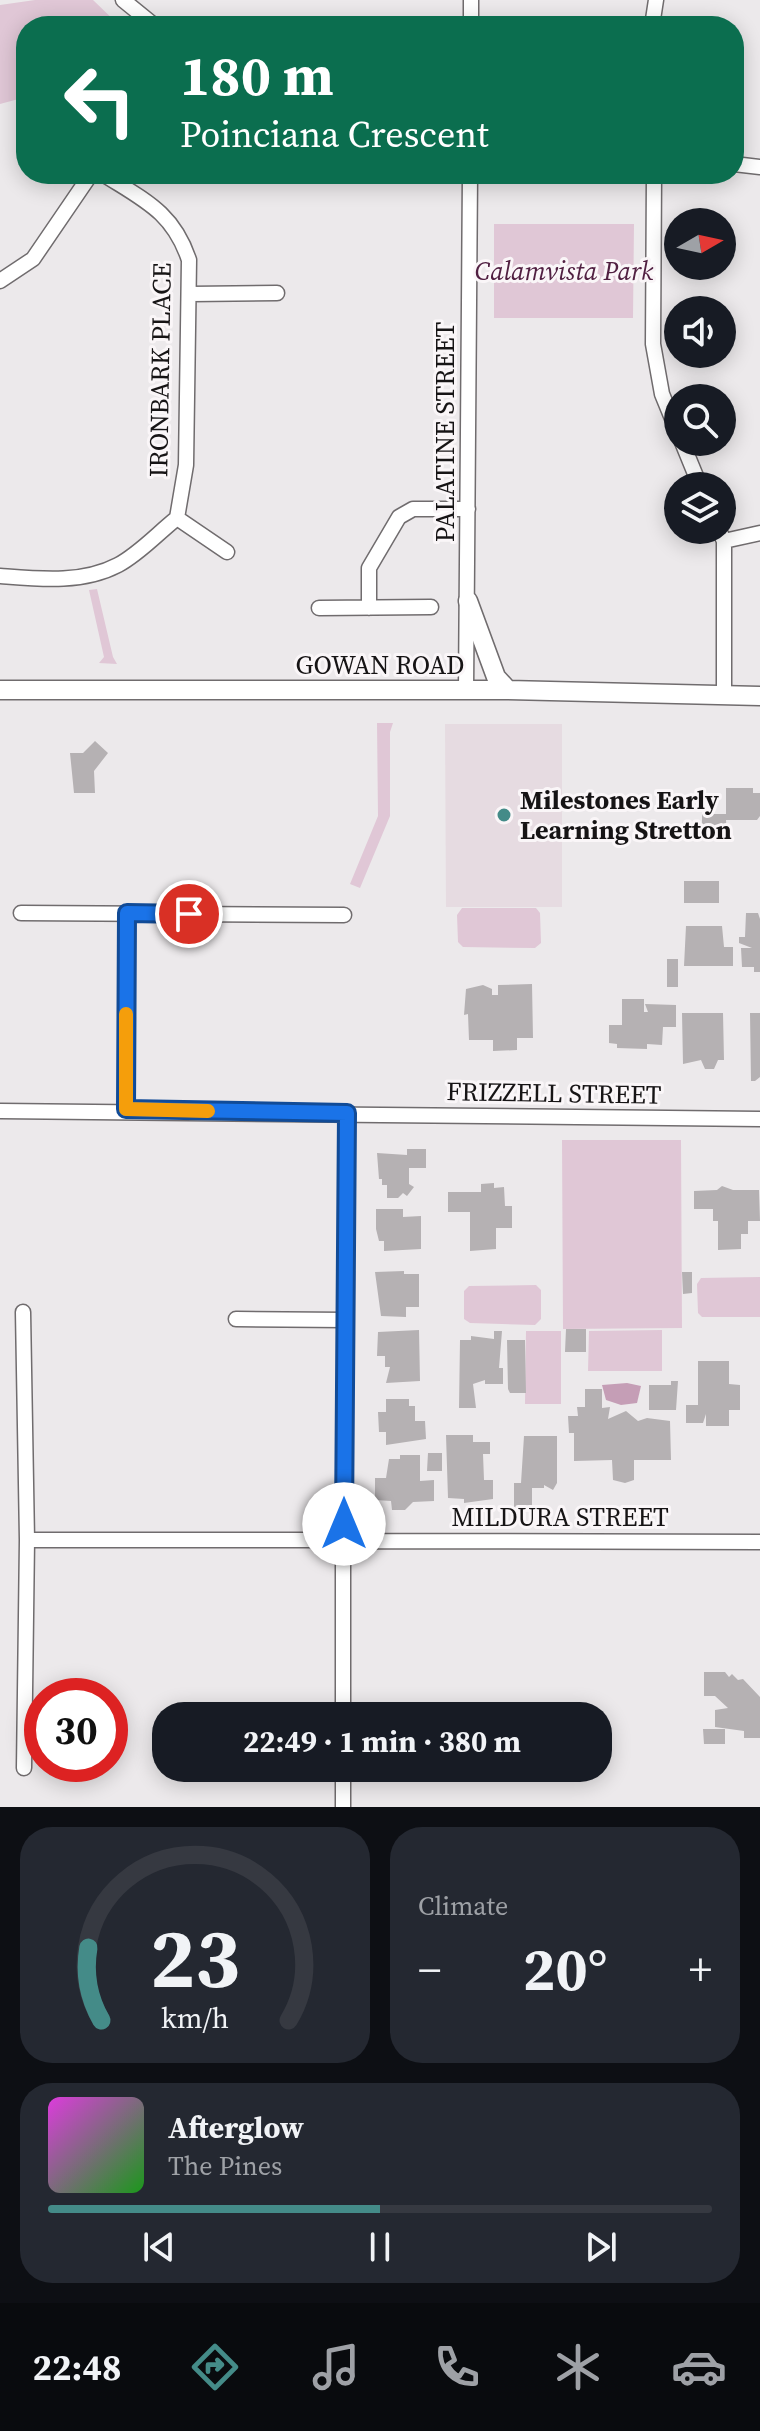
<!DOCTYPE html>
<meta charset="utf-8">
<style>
:root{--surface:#171b24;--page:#242831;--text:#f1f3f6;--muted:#9ea1a6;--line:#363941;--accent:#448b88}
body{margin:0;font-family:"Source Serif 4",serif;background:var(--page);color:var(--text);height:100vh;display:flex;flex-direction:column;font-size:30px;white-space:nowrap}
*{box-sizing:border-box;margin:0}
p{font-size:26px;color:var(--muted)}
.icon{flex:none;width:44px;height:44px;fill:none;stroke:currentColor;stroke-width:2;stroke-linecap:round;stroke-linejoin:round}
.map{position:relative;height:1807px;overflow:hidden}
.sheet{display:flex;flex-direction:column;gap:20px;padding:20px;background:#0d0f14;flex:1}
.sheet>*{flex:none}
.guide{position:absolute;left:16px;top:16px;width:728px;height:168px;border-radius:32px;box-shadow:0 4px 20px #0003;background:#0b6e4f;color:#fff;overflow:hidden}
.needle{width:52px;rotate:81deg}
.controls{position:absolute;left:664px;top:208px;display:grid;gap:16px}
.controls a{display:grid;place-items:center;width:72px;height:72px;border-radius:50%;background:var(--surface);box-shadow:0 4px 20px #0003;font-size:40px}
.speed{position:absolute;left:24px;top:1678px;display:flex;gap:16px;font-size:40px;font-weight:700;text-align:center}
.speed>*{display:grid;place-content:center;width:104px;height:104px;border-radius:50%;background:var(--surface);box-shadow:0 4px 20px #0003;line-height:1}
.speed .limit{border:12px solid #d22;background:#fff;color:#111}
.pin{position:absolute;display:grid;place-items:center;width:68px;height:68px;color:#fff;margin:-34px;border:4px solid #fff;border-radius:50%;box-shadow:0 2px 8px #0007}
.me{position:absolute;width:88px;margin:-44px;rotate:0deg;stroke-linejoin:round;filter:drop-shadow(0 0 6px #0008)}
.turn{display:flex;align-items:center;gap:28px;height:168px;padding:0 32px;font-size:36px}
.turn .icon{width:104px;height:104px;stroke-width:2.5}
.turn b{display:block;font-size:56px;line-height:68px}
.big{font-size:60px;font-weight:700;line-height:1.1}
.sheet .tile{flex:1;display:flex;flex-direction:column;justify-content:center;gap:12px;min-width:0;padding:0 28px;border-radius:32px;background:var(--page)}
.sheet .dial{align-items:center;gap:0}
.dial svg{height:208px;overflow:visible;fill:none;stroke:var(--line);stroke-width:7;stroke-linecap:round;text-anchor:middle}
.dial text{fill:var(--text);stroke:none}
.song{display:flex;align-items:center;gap:24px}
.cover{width:96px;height:96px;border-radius:12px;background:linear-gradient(135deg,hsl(300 70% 55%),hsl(120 70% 35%))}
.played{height:8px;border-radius:4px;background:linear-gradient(90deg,var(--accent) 50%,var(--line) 50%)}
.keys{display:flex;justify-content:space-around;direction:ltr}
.heat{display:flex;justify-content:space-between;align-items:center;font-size:44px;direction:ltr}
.sheet .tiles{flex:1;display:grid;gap:20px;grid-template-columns:1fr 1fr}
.tile:last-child{grid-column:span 2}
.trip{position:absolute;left:152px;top:1702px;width:460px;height:80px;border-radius:32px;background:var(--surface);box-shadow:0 4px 20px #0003;font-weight:700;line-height:80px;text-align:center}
.menu{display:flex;height:128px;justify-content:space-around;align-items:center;background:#090b0e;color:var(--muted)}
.menu .icon{width:56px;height:56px}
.menu .on{color:var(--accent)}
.menu b{font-size:36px;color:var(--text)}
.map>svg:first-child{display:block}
</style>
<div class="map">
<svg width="760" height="1807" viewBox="0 0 760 1807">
<rect width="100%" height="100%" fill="#ece9eb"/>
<!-- built -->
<path fill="#e6dbe1" d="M445,724h117v183h-116z"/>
<!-- green -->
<path fill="#e0c7d6" d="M35,0h58l27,26h-94v71l-26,7v-99z
M494,224h140l-1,94h-139z
M97,589l16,68 4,7 -18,-1 5,-6 -15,-67z
M377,723h16l-3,9v84l-30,72 -10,-4 28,-68z
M462,908h74l4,5 1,30 -6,5 -72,-1 -5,-5 -1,-27z
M562,1140h119l1,188 -119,1z
M760,1277v40h-58l-4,-4 -1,-29 4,-6z
M536,1285l5,5v29l-6,6 -65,-2 -6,-4v-28l5,-5z
M662,1330v41h-74l1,-40z
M526,1331h35v73h-36z"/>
<!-- water -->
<path fill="#c59eb6" d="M627,1383l14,3 -4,17 -16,2 -15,-5 -4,-15z"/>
<!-- building -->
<path fill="#b5b1b3" d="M95,741l13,12 -14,18 1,22h-21l-4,-40h13z
M726,788h27v5h7v23l-3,4h-31l1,17h-25v-23h24z
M684,881h35v22h-35z
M746,913h12l2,6v53h-6v-5h-12l-1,-19h11l-13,-5v-6h6z
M686,926h36l2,21h9v19h-49z
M667,959h11v28h-11z
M532,984l1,54h-16v12l-24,1v-11h-24l-1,-26 -4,1 2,-26 17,-4 9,4v6h6v-10z
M622,999h22v13h4l-3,-8 31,1v22h-13l-1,18 -15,-1v5l-30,-1v-4l-8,-1v-18h13z
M682,1013h41l1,47h-6l-4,9h-9l-4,-9 -18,4z
M750,1013h10v64l-5,4h-4z
M407,1149h19v19h-17v16l5,3 -7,9 -4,-3 -5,5h-11v-13h-5v-6h-3l-2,-26 30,2z
M494,1183v5l10,-1 1,19h7v22h-16v21l-26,2v-39h-22v-20h33v-8z
M722,1186l11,4h26l1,31h-12v13h-7v15l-23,1v-29h-5v-12h-19v-18l23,-1z
M376,1209h27v8l18,-1v33l-37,2v-10h-5l-3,-12z
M404,1271v3h15v33h-13v10l-25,-1 -6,-44z
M682,1272h10v21l-9,1z
M566,1329h20v23h-21z
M419,1330l1,51 -34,2 4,-16h-5v-11h-8l1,-24z
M494,1331h8l-3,37h4v16h-18v-4l-12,4 3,24h-17l1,-68h11v-4l23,3z
M507,1340h18l1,53h-16l-2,-4z
M698,1361h31v23l11,1v25h-11v16h-23v-12l-3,9h-17v-18h12z
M671,1381h7l-2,29h-27v-25h22z
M585,1389h17v19l8,-1 -2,12 18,-8 12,10 9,-3 23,3 1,39h-37v20l-9,3 -12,-3 -1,-20 -38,1v-28h-5l-1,-17h10l-1,-9h8z
M386,1399h23v7h6v15h10l1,18 -40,6v-13h-7l-1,-20h8z
M446,1435h27v7h17v12h-7l1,26h9v19l-29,4v-4l-16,-1z
M524,1436h33v47l-4,7 -9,-5v3h-12v20h-18v-25h7z
M428,1453h14v18h-15z
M400,1455h20v26l14,-1v21l-21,1 -8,8h-13l-1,-9 -16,-1v-22h11l3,-19h11z
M704,1672h21l4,5 3,-3 6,6 5,-1 17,18v41h-16v-7l-29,-4v-17l13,-2 -13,-12h-11z
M703,1729h22v15h-21z"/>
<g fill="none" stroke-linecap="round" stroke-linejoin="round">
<!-- minor casing -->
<g stroke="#706c6e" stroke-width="17">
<path id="minor" d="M123,0l32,26
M471,26v-26
M652,26l4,-26
M734,164l26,3
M654,174l-1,170 9,50 16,39
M0,281l33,-22 58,-85
M191,294l86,-1
M682,442l18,44
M177,518l50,34
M719,530l5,11v155
M724,541l36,-8
M0,576c38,3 82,8 118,-11 21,-11 40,-32 59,-47l9,-53 3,-205c-16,-48 -45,-60 -86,-86
M319,608l112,-1
M369,608v-40l30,-51 14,-8h55
M466,691l4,-517
M21,913l323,2
M126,1109l1,-196
M0,1111l760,8
M23,1312l4,228 -3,228
M236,1319l110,1
M344,1524l3,-411
M329 1540a16 16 0 1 1 32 0a16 16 0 1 1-32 0Z
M27,1540h302
M361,1541l399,1
M343,1716v-160
M343,1768v39"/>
</g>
<!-- secondary casing -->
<g stroke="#706c6e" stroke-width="21">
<path id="secondary" d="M468,601l28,76 12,13
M0,690h508l252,6"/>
</g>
<!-- minor -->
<use href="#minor" stroke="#fff" stroke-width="14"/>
<!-- secondary -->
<use href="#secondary" stroke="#fff" stroke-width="18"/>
</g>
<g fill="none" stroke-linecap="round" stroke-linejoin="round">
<!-- route casing -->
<g stroke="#114b97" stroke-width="20">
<path id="route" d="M189,914l-62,-1 -1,196 221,4 -3,411"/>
</g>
<!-- route -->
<use href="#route" stroke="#1a73e8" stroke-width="14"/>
<!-- slow -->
<path stroke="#f59e0b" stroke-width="14" d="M126,1014v95l82,2"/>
</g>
<!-- markers -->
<circle fill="#448b88" stroke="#faf6f8" stroke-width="3" cx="504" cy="815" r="8"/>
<g text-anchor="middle" stroke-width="6" stroke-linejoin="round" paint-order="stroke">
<!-- park labels -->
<g font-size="26" font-style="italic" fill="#512042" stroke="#faf6f8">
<text x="564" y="280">Calamvista Park</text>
</g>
<!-- street labels -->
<g font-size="26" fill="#161415" stroke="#faf6f8">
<text transform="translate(160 370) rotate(-89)" y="9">IRONBARK PLACE</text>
<text transform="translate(445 432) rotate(-90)" y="9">PALATINE STREET</text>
<text x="380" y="674">GOWAN ROAD</text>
<text transform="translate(554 1093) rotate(1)" y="9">FRIZZELL STREET</text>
<text x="560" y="1526">MILDURA STREET</text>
</g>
<!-- poi labels -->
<g font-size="26" font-weight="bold" fill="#161415" stroke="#faf6f8" text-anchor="start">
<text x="520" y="809">Milestones Early<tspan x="520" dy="30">Learning Stretton</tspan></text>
</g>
</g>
</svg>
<div class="controls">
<a><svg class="needle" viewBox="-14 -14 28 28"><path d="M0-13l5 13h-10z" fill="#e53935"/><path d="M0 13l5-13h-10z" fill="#9ea1a6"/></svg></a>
<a><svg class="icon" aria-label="sound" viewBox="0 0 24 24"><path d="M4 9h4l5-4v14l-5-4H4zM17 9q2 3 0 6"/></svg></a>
<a><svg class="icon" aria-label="search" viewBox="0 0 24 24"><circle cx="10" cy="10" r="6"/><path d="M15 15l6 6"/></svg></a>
<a><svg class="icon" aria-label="layers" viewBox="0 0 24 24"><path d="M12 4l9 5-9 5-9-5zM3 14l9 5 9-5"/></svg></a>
</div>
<div class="speed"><div class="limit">30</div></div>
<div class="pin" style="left:189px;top:914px;background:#d93025"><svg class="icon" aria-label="arrive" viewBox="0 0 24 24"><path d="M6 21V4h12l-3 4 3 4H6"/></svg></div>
<svg class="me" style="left:344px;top:1524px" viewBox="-20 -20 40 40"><circle r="19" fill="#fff"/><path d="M0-13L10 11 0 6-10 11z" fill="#1a73e8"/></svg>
<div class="trip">22:49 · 1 min · 380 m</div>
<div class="guide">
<div class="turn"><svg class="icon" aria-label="left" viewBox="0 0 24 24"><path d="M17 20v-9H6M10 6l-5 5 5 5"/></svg><div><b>180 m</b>Poinciana Crescent</div></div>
</div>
</div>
<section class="sheet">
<div class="tiles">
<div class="tile dial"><svg viewBox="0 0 100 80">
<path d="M14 69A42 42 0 1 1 86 69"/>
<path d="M14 69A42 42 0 0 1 9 41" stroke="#448b88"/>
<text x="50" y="56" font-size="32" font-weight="700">23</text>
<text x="50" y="72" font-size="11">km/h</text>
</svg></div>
<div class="tile"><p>Climate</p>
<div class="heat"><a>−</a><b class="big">20°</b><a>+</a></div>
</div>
<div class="tile">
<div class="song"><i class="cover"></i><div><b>Afterglow</b><p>The Pines</p></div></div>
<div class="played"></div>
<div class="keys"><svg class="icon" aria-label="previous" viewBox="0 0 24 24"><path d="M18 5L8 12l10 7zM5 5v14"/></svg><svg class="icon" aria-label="pause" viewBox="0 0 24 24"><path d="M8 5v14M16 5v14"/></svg><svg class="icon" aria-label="next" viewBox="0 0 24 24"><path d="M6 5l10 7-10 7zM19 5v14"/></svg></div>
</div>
</div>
</section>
<nav class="menu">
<b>22:48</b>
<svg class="icon on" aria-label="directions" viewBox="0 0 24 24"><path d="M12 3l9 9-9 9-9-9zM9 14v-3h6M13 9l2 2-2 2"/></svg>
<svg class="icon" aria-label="music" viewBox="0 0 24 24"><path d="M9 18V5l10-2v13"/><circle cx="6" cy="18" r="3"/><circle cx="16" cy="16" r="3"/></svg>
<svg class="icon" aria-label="phone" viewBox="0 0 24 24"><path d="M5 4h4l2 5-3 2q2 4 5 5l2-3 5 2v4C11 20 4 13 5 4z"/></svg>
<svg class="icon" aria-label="climate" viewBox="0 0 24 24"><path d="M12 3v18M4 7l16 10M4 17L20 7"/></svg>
<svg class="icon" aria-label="car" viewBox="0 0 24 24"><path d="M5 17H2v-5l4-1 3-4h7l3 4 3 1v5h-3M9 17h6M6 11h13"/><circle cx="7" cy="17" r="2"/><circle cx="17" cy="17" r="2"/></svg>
</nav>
